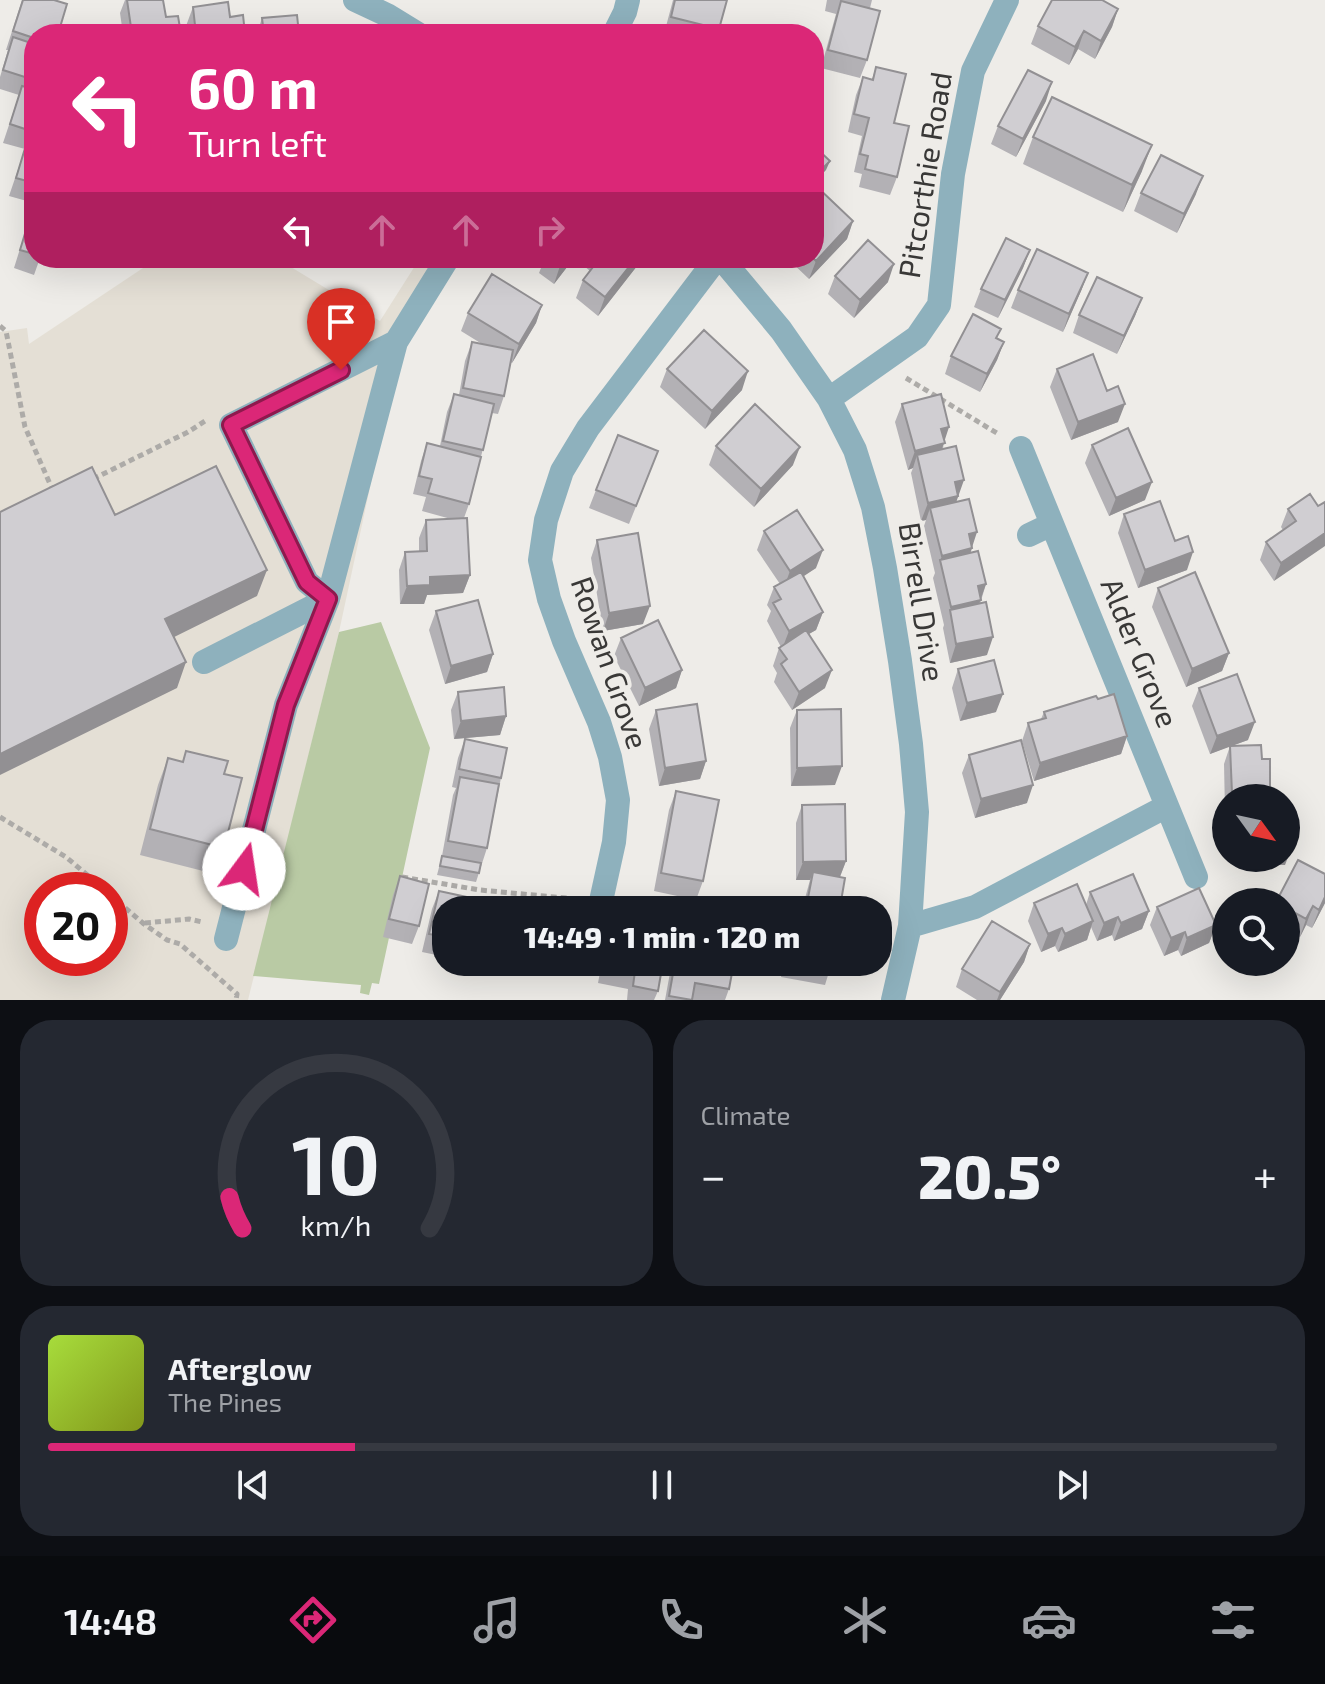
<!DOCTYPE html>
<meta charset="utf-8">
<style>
:root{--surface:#171b24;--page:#242831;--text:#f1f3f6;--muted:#9ea1a6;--line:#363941;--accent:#db2777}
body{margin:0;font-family:"Exo 2",sans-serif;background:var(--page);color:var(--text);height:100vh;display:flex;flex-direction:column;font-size:30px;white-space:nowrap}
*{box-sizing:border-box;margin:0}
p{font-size:26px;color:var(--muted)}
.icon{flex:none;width:44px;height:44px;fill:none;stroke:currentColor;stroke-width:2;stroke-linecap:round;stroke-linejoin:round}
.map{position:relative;height:1000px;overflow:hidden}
.panel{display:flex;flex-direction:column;gap:20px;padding:20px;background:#0d0f14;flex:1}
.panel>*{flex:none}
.top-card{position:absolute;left:24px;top:24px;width:800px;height:244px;border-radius:32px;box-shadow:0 8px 32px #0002;background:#db2777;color:#fff;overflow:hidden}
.needle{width:52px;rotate:123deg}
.tools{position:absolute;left:1212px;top:784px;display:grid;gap:16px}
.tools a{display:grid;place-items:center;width:88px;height:88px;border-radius:50%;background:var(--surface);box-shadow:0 8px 32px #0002;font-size:40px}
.speed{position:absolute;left:24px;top:872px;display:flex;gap:16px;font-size:40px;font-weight:700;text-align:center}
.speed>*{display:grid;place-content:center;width:104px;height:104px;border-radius:50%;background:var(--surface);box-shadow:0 8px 32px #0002;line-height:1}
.speed .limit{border:12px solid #d22;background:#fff;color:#111}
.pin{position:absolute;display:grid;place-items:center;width:68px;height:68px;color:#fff;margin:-82px -34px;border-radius:50% 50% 50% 0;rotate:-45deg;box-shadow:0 0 8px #0007}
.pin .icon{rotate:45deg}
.me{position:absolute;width:88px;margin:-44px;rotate:14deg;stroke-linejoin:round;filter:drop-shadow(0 0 6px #0008)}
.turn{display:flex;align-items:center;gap:28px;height:168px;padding:0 32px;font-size:36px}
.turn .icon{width:104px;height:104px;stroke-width:2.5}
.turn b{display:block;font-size:56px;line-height:68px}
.lanes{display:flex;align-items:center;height:76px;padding:0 32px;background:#0003;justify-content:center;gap:40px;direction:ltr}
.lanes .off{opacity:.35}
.big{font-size:60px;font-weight:800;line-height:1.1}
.panel .tile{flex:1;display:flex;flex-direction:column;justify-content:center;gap:12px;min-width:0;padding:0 28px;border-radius:32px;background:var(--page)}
.panel .dial{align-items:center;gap:0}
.dial svg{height:208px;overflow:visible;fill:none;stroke:var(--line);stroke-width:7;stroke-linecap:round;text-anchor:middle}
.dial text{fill:var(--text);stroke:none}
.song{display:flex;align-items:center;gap:24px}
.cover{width:96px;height:96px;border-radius:12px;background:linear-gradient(135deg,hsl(80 70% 55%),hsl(70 70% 35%))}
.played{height:8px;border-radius:4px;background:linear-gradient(90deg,var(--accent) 25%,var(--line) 25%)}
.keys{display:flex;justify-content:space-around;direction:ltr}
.heat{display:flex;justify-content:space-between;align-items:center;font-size:44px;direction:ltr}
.panel .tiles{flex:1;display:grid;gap:20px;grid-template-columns:1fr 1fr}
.tile:last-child{grid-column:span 2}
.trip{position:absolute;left:432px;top:896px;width:460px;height:80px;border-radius:32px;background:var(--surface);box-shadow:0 8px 32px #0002;font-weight:800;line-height:80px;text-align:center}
.menu{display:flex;height:128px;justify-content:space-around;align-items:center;background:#090b0e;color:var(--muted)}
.menu .icon{width:56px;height:56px}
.menu .on{color:var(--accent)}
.menu b{font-size:36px;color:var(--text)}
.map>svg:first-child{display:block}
</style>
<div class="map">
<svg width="1325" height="1000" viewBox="0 0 1325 1000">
<rect width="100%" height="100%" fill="#eeece8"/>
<!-- built -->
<path fill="#e4dfd5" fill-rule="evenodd" d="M158,258h118l104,63 40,-63h34l-53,85 -62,289 -91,368h-248v-668l27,-4 2,16zM42,890h68v68h-68z"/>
<!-- green -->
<path fill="#b9caa4" d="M381,622l49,126 -51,236 -7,-1 -3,12 -9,-2 1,-8 -108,-9 86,-344z"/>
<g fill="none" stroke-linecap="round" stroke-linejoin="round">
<!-- path -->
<path stroke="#adaba8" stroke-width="5" stroke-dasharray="6 4" stroke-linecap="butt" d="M0,326l6,5 19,96 29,66
M906,378l94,57
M93,479l95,-47 17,-11
M0,817l66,40 39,33
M402,877l78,13 96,9
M110,895l34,29 23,16 13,4 57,50 -1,6
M145,923l44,-4 13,3"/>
<!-- minor -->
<path stroke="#8eb1bd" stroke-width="24" d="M355,0l32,15 31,19
M614,34l11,-22 3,-12
M721,258l60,72 48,69 26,51 18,57 12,61 15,93 11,83 6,68 -7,114 -17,74
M396,342l-165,83 76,157 21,17 68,-257 52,-84
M829,399l88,-62 22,-32 14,-131 20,-103 34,-71
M1029,535l23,-11
M204,662l124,-63
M1167,806l29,71
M601,901l13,-59 4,-42 -8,-43 -11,-35 -35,-81 -15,-42 -9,-39 6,-40 16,-49 26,-43 129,-170
M910,926l65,-19 192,-101 -146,-358
M226,939l60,-234 42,-106"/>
</g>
<!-- wall -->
<path fill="#b3b1b5" d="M22,0l12,34v169l-25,-7 16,-47 -22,-6 16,-48 -19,-6v-12l8,-27h-2z
M125,0h38l3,17 15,17h-58l-3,-21z
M673,0h54l-9,34h-54z
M827,0h45l-2,8 -3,52 -7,18 -39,-10 15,-54 -11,-3z
M193,7l52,27h-58l-1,-8z
M1118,9l-6,18 -17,32 -17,-10 -9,16 -38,-21 7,-18z
M262,18l37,16h-42z
M876,67l18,56 3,54 -7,18 -31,-8 3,-13 -8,-2 8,-36 -14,-4 8,-37 7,-18 9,2z
M1046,101l-30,56 -25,-13 7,-18z
M1033,137l109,34 -19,41 -100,-48z
M1141,193l55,1 -19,39 -43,-22z
M34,204v54h30l-3,7 -21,-7 -6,17 -20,-7z
M853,221l-6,18 -38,40 -22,-21h27z
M1030,250l-7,18 -25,50 -24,-11 7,-18z
M65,258h18l-2,5z
M349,258h19l-5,8z
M545,258h29l-20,26 -15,-11z
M586,258h54l-3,8 -39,50 -22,-18 7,-18 7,-9 -7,-6z
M1088,273l-7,18 -18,41 -52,-24 7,-18z
M835,276l53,6 -34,36 -26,-24z
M1142,298l-7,18 -18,38 -44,-21 6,-18z
M542,305l-6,18 -24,40 -2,-1 -6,34 -6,18 -6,-1 -23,91 -5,14 6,57 -7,18 -36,2 -3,9h-24l-1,-34 6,-18 14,-1v-13l7,-18 25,-1 -29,-8 4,-14 -13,-3 8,-33 6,-18 13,3 7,-34 7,-18 5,1 6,-34 7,-19 10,2 -21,-13 7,-18z
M1004,342l-7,18 -17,32 -35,-18 6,-18z
M667,369l75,21 -37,39 -45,-42z
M1057,369l61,53 -47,18 -21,-53z
M902,404l42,37 -1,8 15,46 -2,7 16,45 -1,5 15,32 -6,20 7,51 -37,8 -7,-35 1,-3 -11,-47 2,-5 -11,-47 2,-6 -5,1 -10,-48 2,-5 -5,2 -13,-48z
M1092,445l53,55 -36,16 -24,-53z
M716,446l77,19 -39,42 -45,-42z
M651,469l-22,55 -40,-16 7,-18z
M1318,506l-44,75 -14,-21 6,-18 17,-12 -2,-3 7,-18z
M1124,514l63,56 -49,18 -20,-55z
M764,531l52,37 -13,8 20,36 -7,18 -7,4 16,54 -33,22 -18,-28 3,-9 -4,-7 6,-18 2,-1 -14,-26 4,-10 -4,-6 7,-18 6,-3 -23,-34z
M597,540l46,84 -40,7 -12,-73z
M1158,588l71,65 -7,18 -36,16 -34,-80z
M436,611l57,43 -6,18 -42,12 -16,-54z
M621,638l61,32 -6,18 -37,18 -25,-50z
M958,669l38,43 -36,9 -8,-33z
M1199,688l49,52 -17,6 31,13 6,39h-42v13h-1l-1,-47 6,-18 -20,8 -18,-48z
M458,692l48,24 -6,19 -46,4 -3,-29z
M1098,699l29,37 -6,18 -87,27 -12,-40 6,-18 13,-4 3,-7z
M656,710l50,51 -6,18 -41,7 -10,-57z
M797,710l38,75 -44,1 -1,-58z
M465,739l36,39 -14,70 -11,34 -39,-7 5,-19 11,-61 3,-7 -4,-1 6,-29z
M186,751l38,23v74l-9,26 -75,-19 18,-70 10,-27 14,4z
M969,755l58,48 -52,15 -13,-45z
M676,791l27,90 -7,19 -42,-9 15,-81z
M802,805l44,56 -6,16v30l2,3h-47l3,-9 6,1 6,-22h-14v-57z
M400,876l19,50 -7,18 -29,-7 10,-42z
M439,891l7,19v47l-24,-5 10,-43z
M1090,892l59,19 -7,18 -28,12 -2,-6 -15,6 -6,-14 -4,13 -29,12 -3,-6 -14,6 -13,-31 6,-18 52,2z
M1286,902l39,1 -13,25 -6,-3 -6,12 -14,-7z
M1157,907l59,18 -7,18 -28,13 -3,-6 -14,6 -14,-31z
M1226,919v37l-9,-18 7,-18z
M1030,944l-6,18 -24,38h-23l-21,-13 6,-18z
M496,962h69l-5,13z
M602,962h61l-5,29 -4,9h-27l1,-11 -30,-6z
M672,962h62l-5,27 -4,11h-60z
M784,962h48l-7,23 -44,-8z"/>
<!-- shaded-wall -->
<path fill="#929093" d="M1118,9l-6,18 -17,32 6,-18z
M1084,31l-6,18 -9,16 6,-18z
M1052,82l-6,19 -30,56 7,-18z
M1152,145l-10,26 -19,41 9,-27z
M830,161l-4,9 -12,13v-6z
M1203,176l-7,18 -19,39 7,-19z
M853,221l-6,18 -38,40 7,-18z
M1030,250l-7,18 -25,50 7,-18z
M566,258h8l-20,26 6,-18z
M636,258h4l-3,8 -39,50 7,-19z
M894,264l-6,18 -34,36 6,-18z
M1088,273l-7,18 -18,41 6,-18z
M1142,298l-7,18 -18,38 7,-18z
M542,305l-6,18 -24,40 7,-19z
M1004,342l-7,18 -17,32 7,-18z
M748,371l-6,19 -37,39 7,-18z
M1125,404l-7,18 -47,18 7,-18z
M949,427l-11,34 -21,-6 -4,13 -5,2 7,-19 26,-22z
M800,447l-7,18 -39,42 7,-18z
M964,480l-12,34 -22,-6 -4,12 -5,1 7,-18 27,-21z
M1152,482l-7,18 -36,16 7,-18z
M977,532l-11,34 -26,-5 2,-5 27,-22z
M1325,533v13l-51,35 7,-18z
M823,550l-7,18 -33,22 7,-19z
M1193,552l-6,18 -49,18 7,-18z
M267,570l-10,26 -101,50 9,-27z
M470,575l-7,18 -36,2 -3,9h-24l7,-18 23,-9z
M986,584l-12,34 -24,-7 1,-4 27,-21z
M650,606l-7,18 -40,7 6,-18z
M823,612l-7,18 -34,19 7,-18z
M993,637l-6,18 -37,8 6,-19z
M1229,653l-7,18 -36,16 6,-18z
M493,654l-6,18 -42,12 6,-18z
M186,662l-9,26 -177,87v-21z
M682,670l-6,18 -37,18 6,-18z
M832,670l-7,18 -33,22 7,-18z
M1003,694l-7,18 -36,9 7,-18z
M506,716l-6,19 -46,4 7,-18z
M1255,722l-7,18 -38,14 7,-18z
M1127,736l-6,18 -87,27 6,-18z
M706,761l-6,18 -41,7 6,-18z
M842,766l-7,19 -44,1 6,-18z
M1033,785l-6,18 -52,15 6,-19z
M1270,792l-2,6h-38l2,-5z
M1286,846l6,1 -7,18 -39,-1 2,-6h38z
M846,861l-7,18 -26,-7 -3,8h-14l7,-18z
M1325,897v6l-13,25 7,-18z
M1313,906l-7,19 -6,12 6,-18z
M1149,911l-7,18 -28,12 7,-18z
M1118,917l-6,18 -15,6 7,-18z
M1093,921l-6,19 -29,12 7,-18z
M1216,925l-7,18 -28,13 6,-18z
M1062,928l-7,18 -14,6 7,-18z
M1185,932l-7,18 -14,6 7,-18z
M1030,944l-6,18 -24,38h-3l3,-8z"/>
<!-- building -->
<path fill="#d0ced2" stroke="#929093" stroke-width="2" d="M23,0h31l13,4 -9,30h-24v4l-21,-7z
M127,0h36l3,17 12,-1 3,18h-49z
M675,0h52l-8,29 -48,-12z
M1052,0h50l16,9 -17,32 -17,-10 -9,16 -37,-21z
M841,1l39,10 -13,49 -39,-10z
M228,2l2,15 13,-2 2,19h-49l-3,-27z
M297,15l2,19h-35l-2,-16z
M13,37l21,7v36l-31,-10z
M876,67l30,7 -12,49 15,3 -12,51 -32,-8 3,-13 -8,-2 9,-36 -15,-4 9,-37 10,3z
M1028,70l24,12 -29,57 -25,-13z
M22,86l12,3v43l-24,-8z
M1052,97l100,48 -20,40 -99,-48z
M26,145l8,3v35l-18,-5z
M814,146l16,15 -16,16z
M1161,155l42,21 -19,38 -43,-21z
M814,184l39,37 -37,40 -3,-3h1z
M34,204v50l-14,-4z
M1006,238l24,12 -25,50 -24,-11z
M868,240l26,24 -34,36 -25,-24z
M1037,249l51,24 -19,41 -51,-24z
M550,258h16l-6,8z
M600,258h36l-31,39 -22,-17z
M492,274l50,31 -23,39 -51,-31z
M1097,277l45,21 -18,38 -45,-21z
M973,314l28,15 -5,9 8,4 -17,32 -36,-18z
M704,330l44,41 -36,40 -45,-42z
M472,342l41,8 -9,46 -41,-8z
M1093,354l14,37 11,-5 7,18 -47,18 -21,-53z
M454,394l40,10 -11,46 -40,-9z
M941,394l8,33 -8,2 4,14 -30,8 -13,-47z
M755,404l45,43 -39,42 -45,-43z
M1128,428l24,54 -36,16 -24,-53z
M618,435l40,16 -22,55 -40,-16z
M427,443l54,14 -12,47 -41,-11 4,-14 -13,-3z
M956,446l8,34 -9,2 3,14 -30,7 -11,-48z
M216,466l51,104 -102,49 21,43 -186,92v-242l92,-45 23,48z
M1310,494l8,12 7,-4v31l-44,30 -15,-21 30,-21 -8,-12z
M969,499l8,33 -8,2 3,14 -30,8 -12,-48z
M1160,501l15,40 13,-5 5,16 -48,18 -21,-56z
M797,510l26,40 -33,21 -26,-40z
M467,518l3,57 -40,2v8l-23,1 -2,-34 22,-1 -1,-31z
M638,533l12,73 -41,7 -12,-73z
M978,551l8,33 -8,2 3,14 -30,7 -11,-47z
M801,572l22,40 -34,19 -16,-28 8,-4 -7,-12z
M1195,572l34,81 -37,16 -34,-81z
M478,600l15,54 -42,12 -15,-55z
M986,602l7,35 -37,7 -6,-34z
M658,620l24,50 -37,18 -24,-50z
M806,630l26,40 -33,22 -18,-28 6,-5 -8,-11z
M994,660l9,34 -36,9 -9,-34z
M1237,674l18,48 -38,14 -18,-48z
M504,687l2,29 -45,5 -3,-29z
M1114,694l13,42 -87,27 -12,-40 18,-5 -2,-6 52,-16 2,3z
M697,704l9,57 -41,7 -9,-58z
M841,709l1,57 -45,2v-58z
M465,739l42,9 -6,30 -42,-9z
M1021,740l12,45 -52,14 -12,-44z
M1261,745l1,14h8v33l-38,1 -2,-47z
M186,751l42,10 -4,13 18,4 -18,70 -74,-19 18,-71 15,4z
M460,777l39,7 -12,64 -39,-7z
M676,791l43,9 -16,81 -42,-8z
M845,804l1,57 -43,1 -1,-57z
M1286,813h6v34l-6,-1z
M442,856l39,7 -2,10 -39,-7z
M1298,860l27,14v23l-6,13 -6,-4 -7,13 -20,-11v-6h-10z
M813,872l32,6 -5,29h2v3h-45l1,-9 9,2z
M1133,874l16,37 -28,12 -3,-6 -14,6 -14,-31z
M400,876l29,8 -10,42 -30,-7z
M1077,884l16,37 -28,13 -3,-6 -14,6 -14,-31z
M1199,888l17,37 -29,13 -2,-6 -14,6 -14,-31z
M439,891l56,12 -1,7h-48v27l-17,-3z
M508,900l51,10h-53z
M992,921l38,23 -30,48 -38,-23z
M605,962h58l-5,29 -25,-5 2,-15 -30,-6z
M675,962h59l-5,27 -34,-6 -3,17 -23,-4z
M807,962h25l-1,4z"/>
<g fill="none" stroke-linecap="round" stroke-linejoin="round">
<!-- route casing -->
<g stroke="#8e194d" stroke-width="20">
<path id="route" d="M244,869l42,-164 42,-106 -21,-17 -76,-157 110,-55"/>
</g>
<!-- route -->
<use href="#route" stroke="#db2777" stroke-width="14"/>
</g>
<g text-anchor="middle" stroke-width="8" stroke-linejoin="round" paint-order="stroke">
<!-- street labels -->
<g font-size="30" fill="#393837" stroke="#eeece8">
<text transform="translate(926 175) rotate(-81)" y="10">Pitcorthie Road</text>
<text transform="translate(921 602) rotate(81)" y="10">Birrell Drive</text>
<text transform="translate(1139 653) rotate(68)" y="10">Alder Grove</text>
<text transform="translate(609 663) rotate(71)" y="10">Rowan Grove</text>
</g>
</g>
</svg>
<div class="tools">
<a><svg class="needle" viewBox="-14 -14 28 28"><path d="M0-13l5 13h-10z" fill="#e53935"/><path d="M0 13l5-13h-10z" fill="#9ea1a6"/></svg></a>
<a><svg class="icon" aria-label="search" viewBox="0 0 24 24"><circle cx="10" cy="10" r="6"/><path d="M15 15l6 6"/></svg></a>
</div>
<div class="speed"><div class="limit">20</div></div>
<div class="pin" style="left:341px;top:370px;background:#d93025"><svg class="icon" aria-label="arrive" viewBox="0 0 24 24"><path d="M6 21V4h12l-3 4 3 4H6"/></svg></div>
<svg class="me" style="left:244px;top:869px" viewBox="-20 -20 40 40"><circle r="19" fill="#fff"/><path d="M0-13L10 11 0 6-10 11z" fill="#db2777"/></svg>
<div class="trip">14:49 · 1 min · 120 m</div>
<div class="top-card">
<div class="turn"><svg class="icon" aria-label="left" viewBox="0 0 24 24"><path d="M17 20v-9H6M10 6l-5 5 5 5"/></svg><div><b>60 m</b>Turn left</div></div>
<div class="lanes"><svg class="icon" aria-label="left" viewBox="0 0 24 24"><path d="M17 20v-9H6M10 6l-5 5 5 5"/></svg><svg class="icon off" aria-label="ahead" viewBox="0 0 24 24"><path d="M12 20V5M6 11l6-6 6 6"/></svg><svg class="icon off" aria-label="ahead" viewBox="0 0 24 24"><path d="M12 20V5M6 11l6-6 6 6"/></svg><svg class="icon off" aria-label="right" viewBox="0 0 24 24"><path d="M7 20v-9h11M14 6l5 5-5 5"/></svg></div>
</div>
</div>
<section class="panel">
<div class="tiles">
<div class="tile dial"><svg viewBox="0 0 100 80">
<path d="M14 69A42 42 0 1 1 86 69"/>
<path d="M14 69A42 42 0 0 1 9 57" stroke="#db2777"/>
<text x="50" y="56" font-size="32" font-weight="700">10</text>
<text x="50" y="72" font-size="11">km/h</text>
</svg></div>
<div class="tile"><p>Climate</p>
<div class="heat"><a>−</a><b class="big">20.5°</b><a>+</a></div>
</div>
<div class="tile">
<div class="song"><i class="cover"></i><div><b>Afterglow</b><p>The Pines</p></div></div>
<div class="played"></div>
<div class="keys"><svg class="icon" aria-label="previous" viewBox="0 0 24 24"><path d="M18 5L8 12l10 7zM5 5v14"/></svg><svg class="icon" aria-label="pause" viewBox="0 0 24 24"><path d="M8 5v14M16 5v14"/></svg><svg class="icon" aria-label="next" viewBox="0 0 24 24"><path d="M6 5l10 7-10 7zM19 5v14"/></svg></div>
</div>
</div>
</section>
<nav class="menu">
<b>14:48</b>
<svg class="icon on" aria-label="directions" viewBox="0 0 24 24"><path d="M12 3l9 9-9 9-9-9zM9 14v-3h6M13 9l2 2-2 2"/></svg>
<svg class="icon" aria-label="music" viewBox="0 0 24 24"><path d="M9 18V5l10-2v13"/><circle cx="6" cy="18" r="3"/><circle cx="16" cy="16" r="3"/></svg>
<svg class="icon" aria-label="phone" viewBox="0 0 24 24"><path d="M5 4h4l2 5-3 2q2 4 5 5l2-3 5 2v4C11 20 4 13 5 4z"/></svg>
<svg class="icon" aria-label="climate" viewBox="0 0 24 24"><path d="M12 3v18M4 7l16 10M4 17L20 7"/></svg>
<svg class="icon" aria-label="car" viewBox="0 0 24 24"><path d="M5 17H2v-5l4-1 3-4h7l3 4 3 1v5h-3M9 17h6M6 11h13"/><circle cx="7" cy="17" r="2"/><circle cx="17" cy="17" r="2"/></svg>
<svg class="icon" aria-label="filters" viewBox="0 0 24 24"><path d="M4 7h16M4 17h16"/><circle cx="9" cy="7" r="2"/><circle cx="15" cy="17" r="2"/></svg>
</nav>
